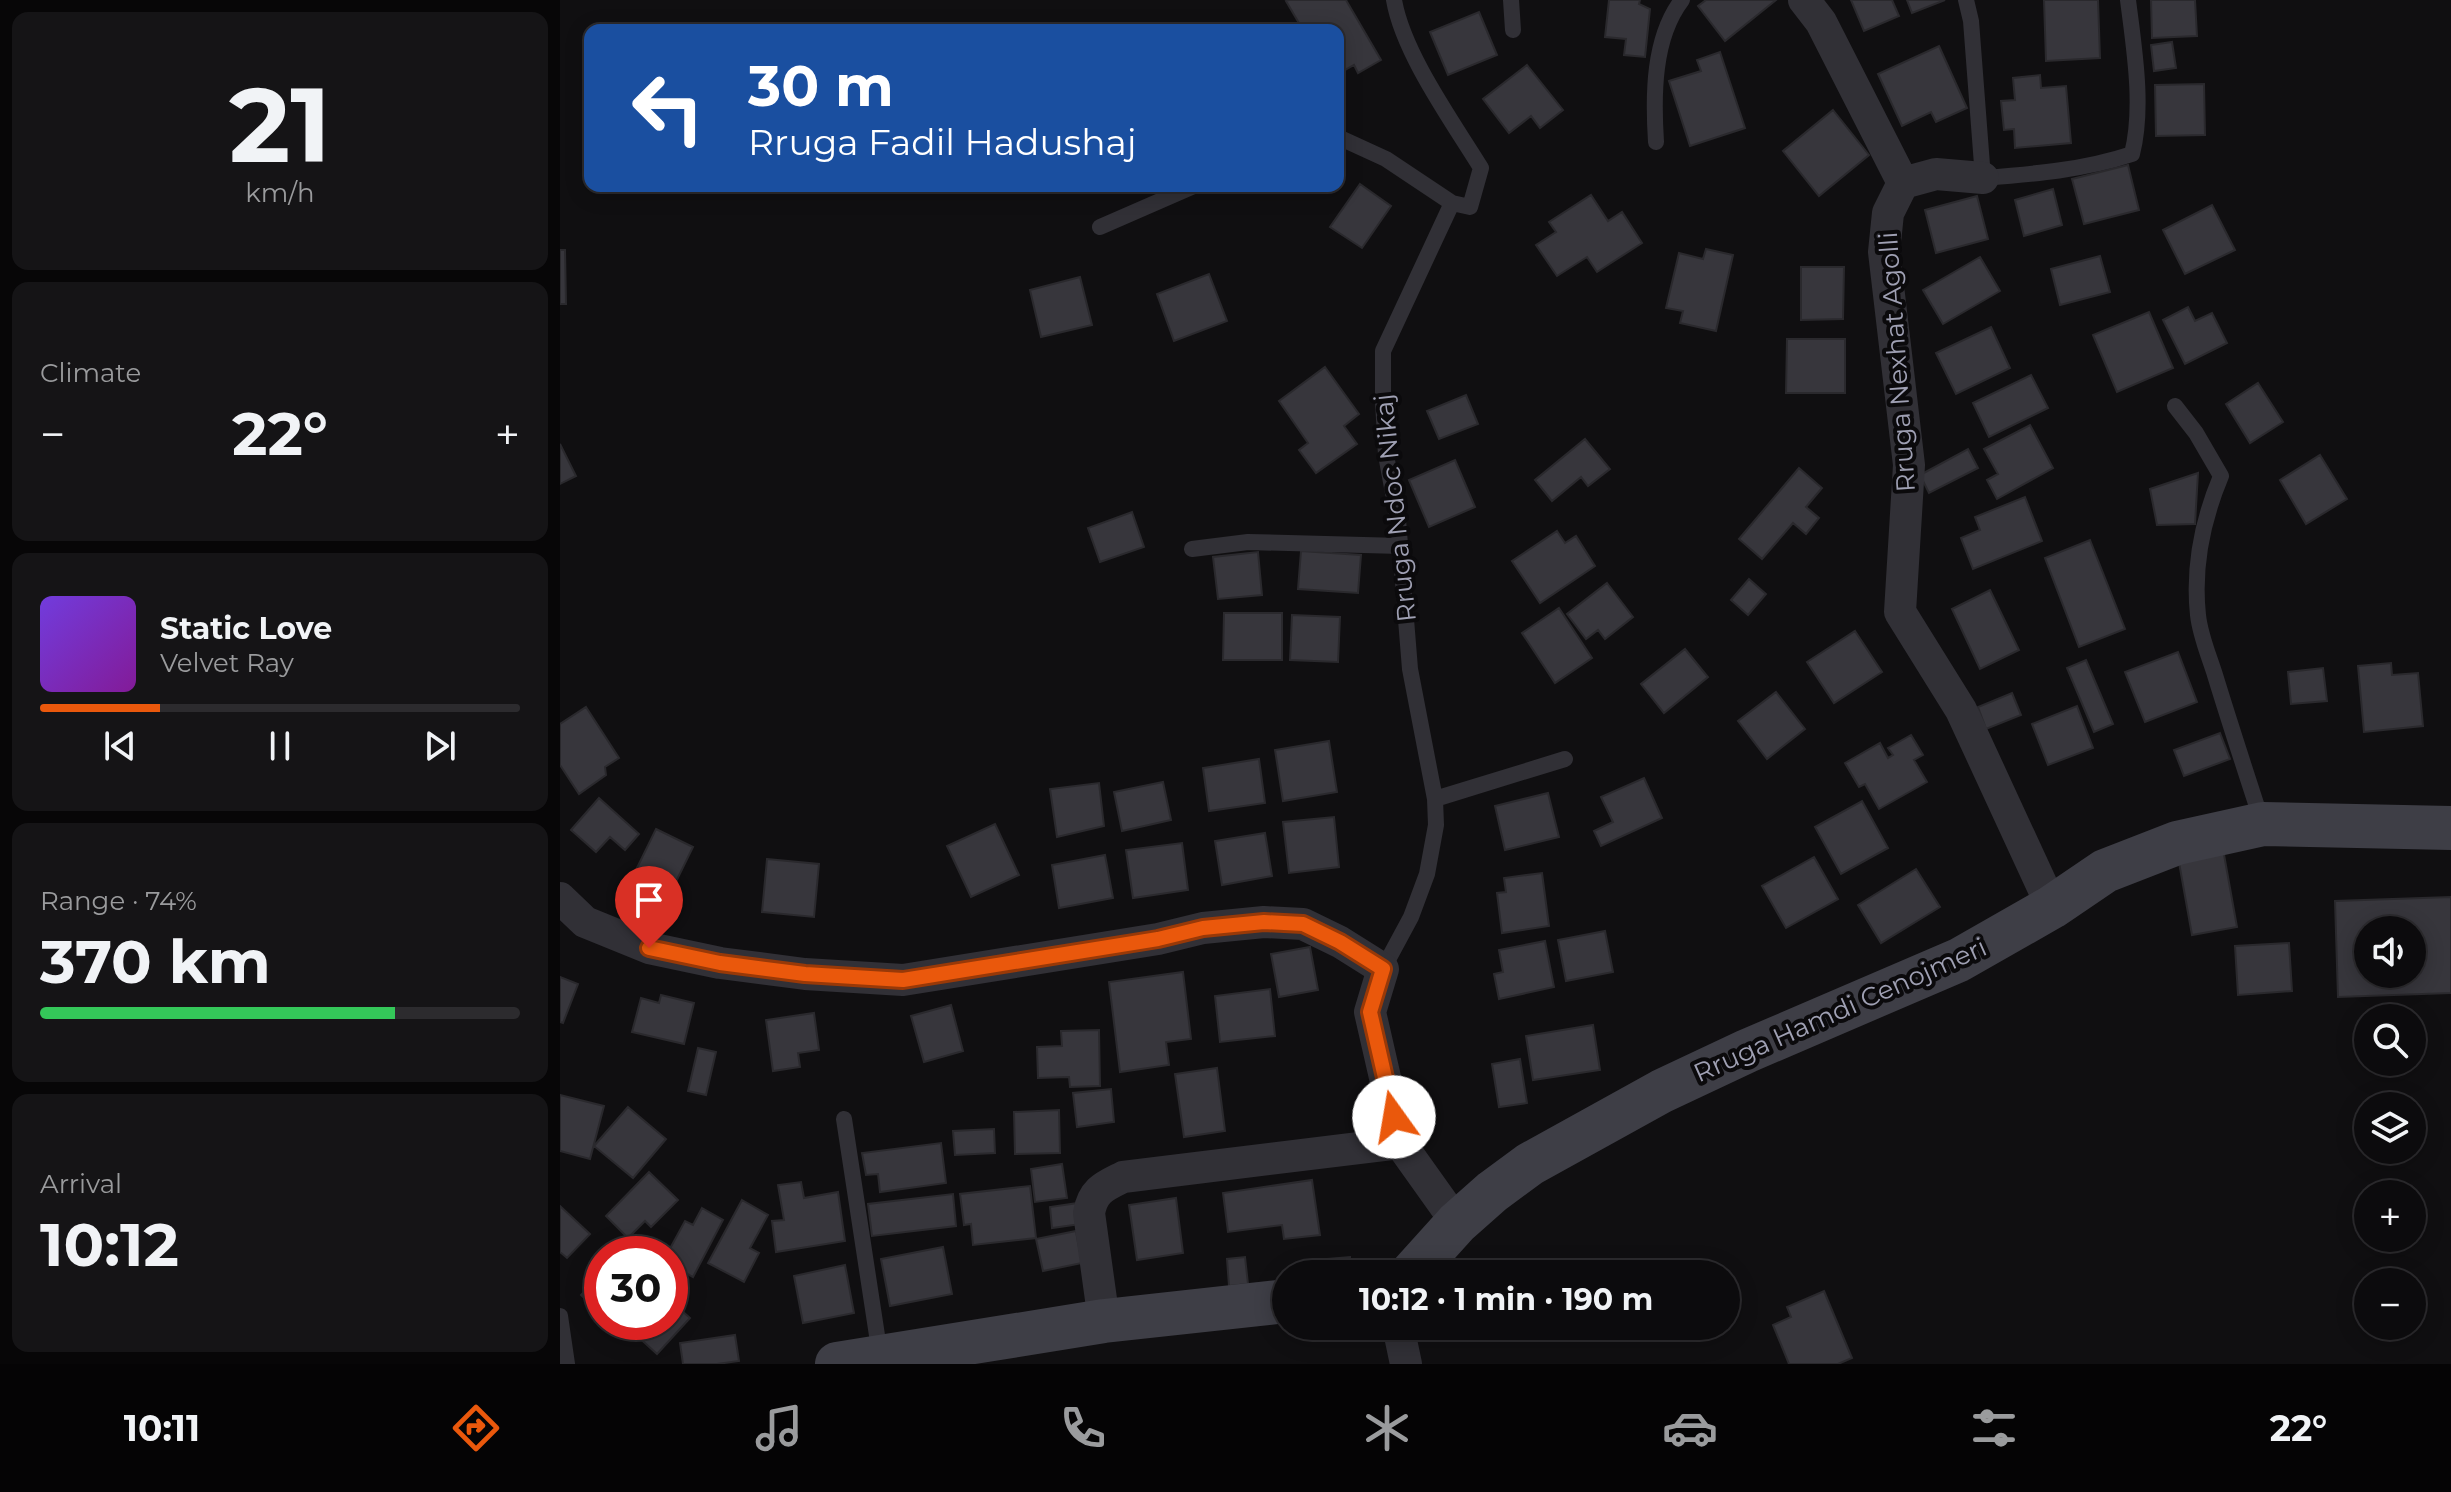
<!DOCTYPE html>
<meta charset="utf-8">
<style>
:root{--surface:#0c0b0d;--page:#151416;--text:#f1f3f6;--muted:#9a9b9d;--line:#2c2b2e;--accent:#ea580c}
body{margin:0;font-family:Montserrat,sans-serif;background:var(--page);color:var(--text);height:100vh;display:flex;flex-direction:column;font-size:30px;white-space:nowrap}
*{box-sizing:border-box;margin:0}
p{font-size:26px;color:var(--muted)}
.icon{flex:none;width:44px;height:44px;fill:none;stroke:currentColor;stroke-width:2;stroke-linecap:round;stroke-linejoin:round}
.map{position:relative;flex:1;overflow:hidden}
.sheet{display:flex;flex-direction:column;gap:12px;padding:12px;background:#070607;width:560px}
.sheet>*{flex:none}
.top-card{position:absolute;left:24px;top:24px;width:760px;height:168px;border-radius:16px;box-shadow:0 4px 20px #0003,0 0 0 2px var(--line);background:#1a4fa0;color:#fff;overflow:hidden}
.fabs{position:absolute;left:1794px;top:916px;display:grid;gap:16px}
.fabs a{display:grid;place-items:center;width:72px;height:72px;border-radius:50%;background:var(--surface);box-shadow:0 4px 20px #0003,0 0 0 2px var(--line);font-size:40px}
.speed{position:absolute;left:24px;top:1236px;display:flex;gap:16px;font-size:40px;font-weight:700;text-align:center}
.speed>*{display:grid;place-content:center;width:104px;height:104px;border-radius:50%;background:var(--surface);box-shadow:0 4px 20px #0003,0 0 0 2px var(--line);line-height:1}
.speed .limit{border:12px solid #d22;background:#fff;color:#111}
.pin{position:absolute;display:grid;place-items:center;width:68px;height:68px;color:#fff;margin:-82px -34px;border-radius:50% 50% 50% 0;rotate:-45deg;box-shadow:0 0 8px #0007}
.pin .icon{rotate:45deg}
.me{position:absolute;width:88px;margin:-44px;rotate:347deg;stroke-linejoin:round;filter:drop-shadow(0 0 6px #0008)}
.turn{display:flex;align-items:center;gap:28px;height:168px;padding:0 32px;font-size:36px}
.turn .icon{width:104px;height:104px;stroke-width:2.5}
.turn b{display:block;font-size:56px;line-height:68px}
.big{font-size:60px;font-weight:700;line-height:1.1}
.sheet .tile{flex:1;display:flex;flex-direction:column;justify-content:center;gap:12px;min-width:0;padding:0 28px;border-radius:16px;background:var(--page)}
.sheet .dial{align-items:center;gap:0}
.dial b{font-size:104px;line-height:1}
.song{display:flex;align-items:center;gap:24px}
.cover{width:96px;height:96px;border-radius:12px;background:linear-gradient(135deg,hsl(260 70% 55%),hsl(290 70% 35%))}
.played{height:8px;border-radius:4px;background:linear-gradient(90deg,var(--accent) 25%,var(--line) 25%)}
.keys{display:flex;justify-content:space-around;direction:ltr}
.heat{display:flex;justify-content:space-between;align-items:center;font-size:44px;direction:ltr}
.charge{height:12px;border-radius:6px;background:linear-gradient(90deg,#34c759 74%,var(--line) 0)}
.trip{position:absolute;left:712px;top:1260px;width:468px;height:80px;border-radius:40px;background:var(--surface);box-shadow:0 4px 20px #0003,0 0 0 2px var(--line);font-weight:700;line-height:80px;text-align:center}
.tabs{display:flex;height:128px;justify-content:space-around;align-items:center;background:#050405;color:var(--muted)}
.tabs .icon{width:56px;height:56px}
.tabs .on{color:var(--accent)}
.tabs b{font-size:36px;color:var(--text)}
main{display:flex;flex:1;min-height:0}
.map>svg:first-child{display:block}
</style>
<main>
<section class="sheet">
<div class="tile dial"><b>21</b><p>km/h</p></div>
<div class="tile"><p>Climate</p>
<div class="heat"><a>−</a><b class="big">22°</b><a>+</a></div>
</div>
<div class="tile">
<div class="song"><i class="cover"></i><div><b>Static Love</b><p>Velvet Ray</p></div></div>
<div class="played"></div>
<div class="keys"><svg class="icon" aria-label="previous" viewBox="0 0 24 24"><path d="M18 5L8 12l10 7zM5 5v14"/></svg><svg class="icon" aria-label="pause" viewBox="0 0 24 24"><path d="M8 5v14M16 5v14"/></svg><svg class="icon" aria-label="next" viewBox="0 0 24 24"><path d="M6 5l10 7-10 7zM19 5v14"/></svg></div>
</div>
<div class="tile"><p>Range · 74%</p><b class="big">370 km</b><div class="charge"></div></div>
<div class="tile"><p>Arrival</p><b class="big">10:12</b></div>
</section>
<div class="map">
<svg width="1891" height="1364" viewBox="0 0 1891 1364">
<rect width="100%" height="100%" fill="#100f11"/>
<!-- building -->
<path fill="#37363c" stroke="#2a292d" stroke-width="2" fill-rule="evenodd" d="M729,0h57l35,60 -23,13 -4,-8 -16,9v-44h-35l-17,-29z
M1049,0h31l-1,4 11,5 -5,48 -21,-2 2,-16 -21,-2z
M1146,0h70l-51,41 -27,-35z
M1291,0h41l7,16 -35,15z
M1347,0h38l-33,13z
M1484,0h54l2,58 -54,3z
M1591,0h44l2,36 -45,2z
M919,12l18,43 -49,20 -18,-43z
M1612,42l4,26 -22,3 -3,-26z
M1379,46l28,62 -31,14 -5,-10 -29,14 -24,-52z
M1160,52l25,76 -55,18 -21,-65 32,-10 -4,-11z
M967,65l36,45 -23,18 -9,-12 -22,17 -26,-34z
M1480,75l1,13 25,-2 5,57 -56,5 -1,-19 -10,1 -3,-29 14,-1 -2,-22z
M1644,84l1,51 -49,1 -1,-51z
M1273,110l36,45 -50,41 -36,-45z
M1568,165l11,45 -55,14 -12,-45z
M800,184l31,22 -29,42 -32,-21z
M1493,189l9,36 -38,11 -9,-36z
M1031,195l17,26 14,-9 20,31 -45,29 -10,-15 -30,19 -21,-31 20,-13 -7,-10z
M1417,196l11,43 -52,14 -11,-43z
M1652,205l23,45 -50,24 -22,-44z
M1146,249l27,6 -17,76 -36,-8 3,-12 -17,-3 13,-55 24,6z
M0,250h5l1,54h-6z
M1540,256l10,36 -50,13 -9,-36z
M1420,257l20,34 -57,33 -20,-34z
M1241,267h43l-1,52 -42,1z
M649,274l18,47 -53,20 -17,-47z
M520,277l12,48 -51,12 -11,-47z
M1628,307l7,14 17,-8 15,30 -42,21 -22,-44z
M1589,312l24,56 -56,24 -24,-57z
M1431,327l19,41 -54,26 -20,-41z
M1227,339h58v54h-59z
M765,367l34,47 -15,12 13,18 -41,29 -17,-23 9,-7 -29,-42z
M1471,375l17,33 -59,29 -16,-34z
M1698,383l25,39 -33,21 -24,-39z
M906,395l12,29 -39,15 -12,-28z
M1470,425l23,43 -56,31 -10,-19 11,-6 -14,-25z
M1025,439l25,30 -22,17 -7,-9 -29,24 -17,-21z
M0,444l16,32 -16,8z
M1408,449l10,19 -49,25 -9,-18z
M1760,455l27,44 -41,25 -26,-44z
M895,460l20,47 -46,20 -20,-47z
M1239,468l23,20 -16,19 13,11 -13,16 -13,-11 -31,36 -23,-20z
M1638,473l-3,51 -38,1 -7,-36z
M1465,497l17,44 -69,28 -12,-31 19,-8 -5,-13z
M572,512l12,35 -44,15 -12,-34z
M997,531l8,12 11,-7 19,30 -55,37 -28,-42z
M1530,540l35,89 -46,18 -34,-89z
M741,551l60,4 -3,38 -60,-4z
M698,552l4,43 -44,4 -5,-42z
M1189,579l17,15 -18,21 -17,-15z
M1047,583l26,34 -28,22 -7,-9 -12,9 -19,-25z
M1430,590l29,60 -39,19 -28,-60z
M999,608l33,50 -37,25 -33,-50z
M664,613h58v47h-59z
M732,615l48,2 -2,45 -48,-2z
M1295,631l27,41 -48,31 -27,-41z
M1125,649l23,28 -44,36 -23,-29z
M1618,652l19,50 -52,20 -20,-50z
M1526,660l27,64 -19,8 -27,-64z
M1831,663l1,12 26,-2 5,53 -59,6 -6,-66z
M1763,668l4,33 -36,3 -3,-32z
M1216,692l29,37 -38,30 -29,-38z
M1452,693l9,22 -35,14 -8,-22z
M1517,706l16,42 -45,17 -16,-41z
M26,707l33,51 -14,9 1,8 -27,19 -19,-29v-41z
M1660,733l10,26 -46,17 -10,-26z
M1351,735l12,20 -9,5 13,22 -48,27 -14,-25 -6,3 -14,-24 35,-20 8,15 5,-3 -5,-7z
M769,741l8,51 -54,9 -8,-51z
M699,759l6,44 -56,8 -6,-43z
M1084,778l18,40 -61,28 -7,-15 19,-9 -12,-25z
M603,782l8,38 -49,11 -8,-39z
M539,783l5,43 -47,11 -7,-48z
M988,793l11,44 -54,13 -10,-44z
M39,798l40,36 -14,16 -15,-13 -14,15 -25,-22z
M1302,801l26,47 -47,26 -26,-47z
M774,817l5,50 -50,6 -6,-51z
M435,824l24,51 -48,22 -24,-51z
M96,829l37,18 -23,47 -37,-18z
M705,833l7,43 -50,9 -7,-44z
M622,843l6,47 -55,8 -7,-48z
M1663,849l14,78 -45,8 -14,-78z
M545,855l8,43 -54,10 -7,-43z
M1254,857l24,42 -52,29 -24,-42z
M207,859l52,5 -5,53 -52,-5z
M1356,869l24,38 -59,36 -23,-38z
M982,873l7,53 -47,7 -5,-40 9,-1 -2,-14z
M1891,897v96l-113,4 -3,-96zM1808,930h44v44h-44z
M1045,931l8,41 -47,9 -8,-41z
M985,941l9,46 -55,12 -5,-25 9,-2 -4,-22z
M1729,943l3,48 -54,4 -3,-49z
M750,947l8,43 -39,7 -8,-43z
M623,972l8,67 -25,3 3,23 -49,7 -11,-90z
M0,977l18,7 -15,39 -3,-1z
M710,989l5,47 -55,6 -5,-46z
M101,995l33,8 -10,41 -52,-12 9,-34 18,5z
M391,1005l12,46 -39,11 -13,-46z
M254,1013l5,37 -21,3 2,14 -27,4 -7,-51z
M1033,1025l7,45 -67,10 -7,-44z
M539,1030l1,56 -30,1 -1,-10 -31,1 -1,-31 25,-1 -1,-15z
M138,1048l18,4 -10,43 -18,-4z
M960,1059l7,44 -28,4 -7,-43z
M657,1068l8,63 -41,6 -9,-63z
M551,1089l3,33 -37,5 -4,-34z
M0,1095l44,11 -14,53 -30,-8z
M68,1107l38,32 -33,39 -39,-32z
M499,1110l1,43 -45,1 -1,-42z
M434,1129l1,24 -40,2 -2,-24z
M381,1143l5,40 -66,9 -2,-18 -12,1 -4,-22z
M502,1164l5,34 -32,4 -4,-33z
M89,1172l29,28 -27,27 -6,-6 -17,17 -22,-22z
M752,1180l8,55 -36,4 -2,-14 -54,7 -5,-39z
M241,1182l3,16 34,-6 7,49 -69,11 -4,-31 12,-1 -6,-35z
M470,1186l6,52 -63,7 -2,-21 -7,1 -4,-31z
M393,1194l3,32 -84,10 -4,-32z
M616,1198l7,55 -46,7 -8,-55z
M182,1200l26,15 -18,33 9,5 -15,29 -36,-19z
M518,1203l3,21 -29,4 -2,-21z
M0,1206l30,28 -23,24 -7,-6z
M142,1208l21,12 -30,57 -23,-13v-10h-3l18,-33 8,4z
M516,1231l6,32 -39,8 -7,-32z
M383,1247l9,47 -62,12 -9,-47z
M685,1257l3,27 -19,2 -2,-27z
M790,1257l1,17h-46l-1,-13z
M285,1265l9,48 -51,10 -9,-47z
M42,1274v41l-21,-20z
M1264,1291l28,67 -14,6h-49l-16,-39 18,-8 -4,-10z
M110,1300l20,18 -33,36 -35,-32h48z
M175,1335l4,26 -22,3h-34l-3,-21z"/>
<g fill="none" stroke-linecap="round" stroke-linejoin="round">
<!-- lane -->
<path stroke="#313036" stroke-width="16" d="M951,0l2,30
M1406,0l5,21 12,157c51,-4 101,-8 149,-24 12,-47 2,-106 -4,-154
M778,137l48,22 66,44
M1096,142c-3,-47 -3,-104 26,-142
M540,227l94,-41
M1615,406l21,27 25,43c-18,43 -28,92 -23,139 2,20 11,41 17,60 15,49 31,98 47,147
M632,549l56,-7 153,4
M875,799l130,-40
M823,969l28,-52 16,-43 9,-49 -1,-26 -25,-130 -12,-149 -12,-65 -3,-54v-50l69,-148 18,4 11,-39c-29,-47 -78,-115 -87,-168
M284,1119l36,236
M0,1316l7,48"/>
<!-- street -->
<path stroke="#313036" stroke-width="32" d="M1244,0l17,22 82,161
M1343,183l-15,30 -4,39 25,213 -9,147 61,98 91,197
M1343,183l33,-9 47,4
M0,898l25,24 64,26 71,15 85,11 98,6 255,-41 45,-11 61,-6 39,2 37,18 43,27 -13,43 30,131 57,80
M544,1321l-15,-108c4,-23 16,-27 34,-36l277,-34
M838,1326l8,38"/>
<!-- secondary -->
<path stroke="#3e3e46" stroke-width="44" d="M851,1274l46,-51 35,-31 38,-28 132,-73 85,-40 212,-91 93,-53 53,-36 72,-28 86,-19 188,4
M277,1364l267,-43 182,-20"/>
</g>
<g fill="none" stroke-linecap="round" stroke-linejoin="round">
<!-- route casing -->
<g stroke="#983908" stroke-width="20">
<path id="route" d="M89,948l71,15 85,11 98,6 255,-41 45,-11 61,-6 39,2 37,18 43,27 -13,43 24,105"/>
</g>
<!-- route -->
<use href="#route" stroke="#ea580c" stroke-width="14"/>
</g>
<g text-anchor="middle" stroke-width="8" stroke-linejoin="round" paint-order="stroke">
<!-- street labels -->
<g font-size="26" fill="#9fa0b3" stroke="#0b0a0c">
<text transform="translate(1337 362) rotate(-94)" y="9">Rruga Nexhat Agolli</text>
<text transform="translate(835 508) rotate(-96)" y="9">Rruga Ndoc Nikaj</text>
<text transform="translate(1280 1010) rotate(-24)" y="9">Rruga Hamdi Cenojmeri</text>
</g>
</g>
</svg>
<div class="fabs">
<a><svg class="icon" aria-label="sound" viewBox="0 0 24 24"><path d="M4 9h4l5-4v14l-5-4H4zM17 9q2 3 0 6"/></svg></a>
<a><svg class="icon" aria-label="search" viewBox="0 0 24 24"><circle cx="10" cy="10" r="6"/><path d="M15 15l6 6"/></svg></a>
<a><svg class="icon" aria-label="layers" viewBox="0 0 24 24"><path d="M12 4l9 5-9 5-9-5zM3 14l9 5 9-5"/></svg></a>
<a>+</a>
<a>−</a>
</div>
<div class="speed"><div class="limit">30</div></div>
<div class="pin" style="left:89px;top:948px;background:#d93025"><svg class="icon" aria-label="arrive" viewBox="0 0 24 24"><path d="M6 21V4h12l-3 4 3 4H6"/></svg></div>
<svg class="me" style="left:834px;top:1117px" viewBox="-20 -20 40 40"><circle r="19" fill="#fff"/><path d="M0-13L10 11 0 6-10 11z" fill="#ea580c"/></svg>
<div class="trip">10:12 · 1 min · 190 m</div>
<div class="top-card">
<div class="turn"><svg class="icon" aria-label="left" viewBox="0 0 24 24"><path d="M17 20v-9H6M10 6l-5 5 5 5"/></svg><div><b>30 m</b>Rruga Fadil Hadushaj</div></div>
</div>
</div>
</main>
<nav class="tabs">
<b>10:11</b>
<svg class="icon on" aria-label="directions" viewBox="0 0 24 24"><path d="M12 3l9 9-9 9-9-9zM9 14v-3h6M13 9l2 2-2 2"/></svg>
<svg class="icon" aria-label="music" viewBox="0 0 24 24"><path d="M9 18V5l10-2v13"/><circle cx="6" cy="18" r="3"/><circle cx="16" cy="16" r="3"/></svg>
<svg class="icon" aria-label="phone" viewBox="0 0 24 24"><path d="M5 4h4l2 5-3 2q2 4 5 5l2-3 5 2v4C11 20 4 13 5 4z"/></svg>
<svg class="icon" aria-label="climate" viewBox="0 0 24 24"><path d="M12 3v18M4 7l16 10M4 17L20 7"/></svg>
<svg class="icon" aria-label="car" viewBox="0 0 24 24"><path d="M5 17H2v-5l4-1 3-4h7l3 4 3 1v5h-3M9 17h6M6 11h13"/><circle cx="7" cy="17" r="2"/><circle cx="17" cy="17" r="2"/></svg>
<svg class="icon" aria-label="filters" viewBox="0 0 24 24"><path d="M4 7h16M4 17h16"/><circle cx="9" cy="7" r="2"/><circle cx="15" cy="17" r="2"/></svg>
<b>22°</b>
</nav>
